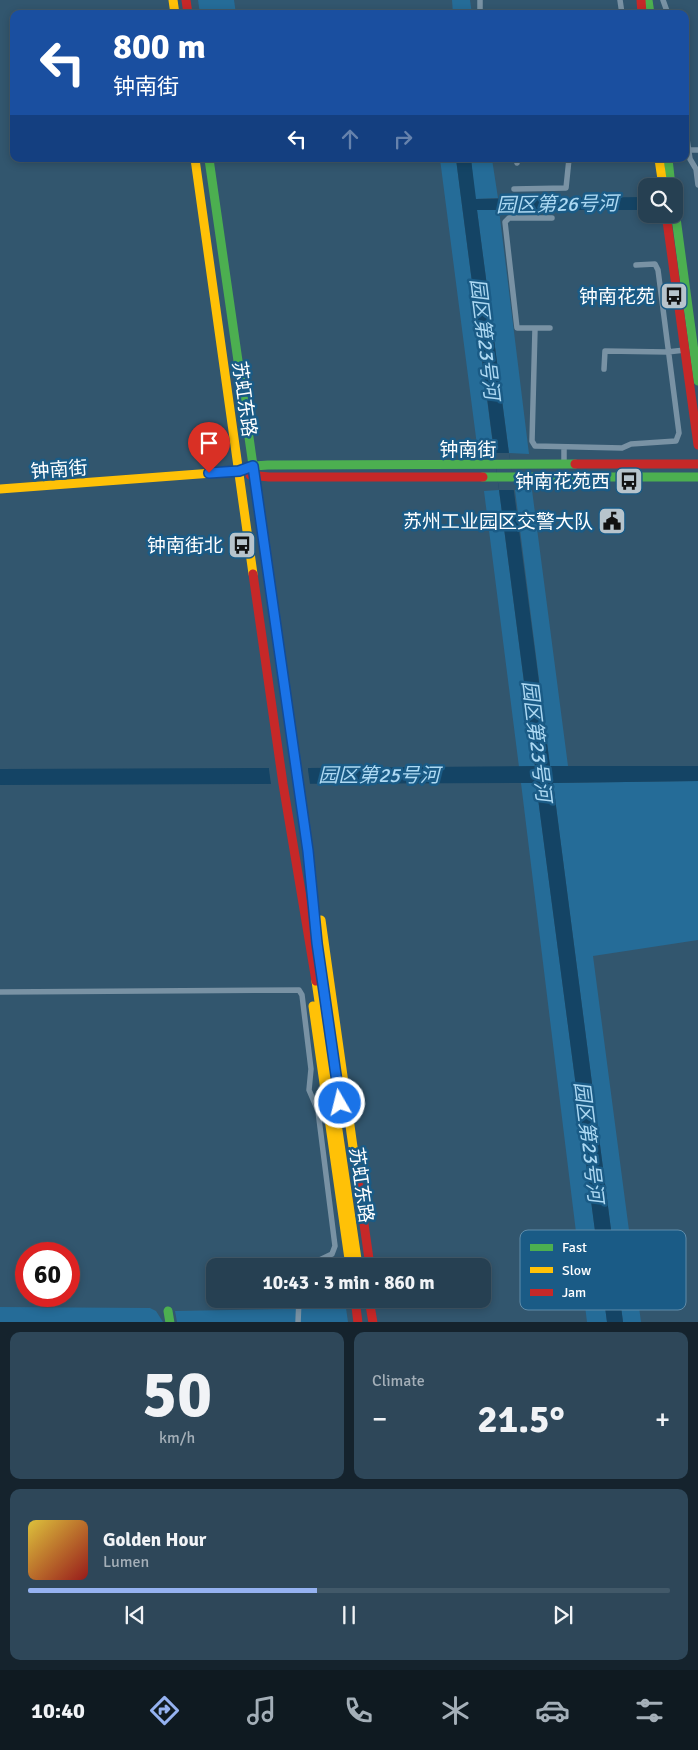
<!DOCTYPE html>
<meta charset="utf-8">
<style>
:root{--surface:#264052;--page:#2e4759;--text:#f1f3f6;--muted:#a4afb8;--line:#425969;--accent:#95b2f1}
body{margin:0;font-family:Signika,"Noto Sans SC",sans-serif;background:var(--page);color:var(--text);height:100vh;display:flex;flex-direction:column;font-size:19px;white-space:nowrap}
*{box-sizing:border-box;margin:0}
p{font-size:16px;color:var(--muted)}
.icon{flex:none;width:28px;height:28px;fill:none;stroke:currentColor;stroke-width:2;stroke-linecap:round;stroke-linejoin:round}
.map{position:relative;height:1322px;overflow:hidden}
.sheet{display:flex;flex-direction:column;gap:10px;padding:10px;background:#15232d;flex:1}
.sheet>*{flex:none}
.hud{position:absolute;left:10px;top:10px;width:679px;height:152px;border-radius:10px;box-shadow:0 2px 8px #0003,0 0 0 1px var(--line);background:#1a4fa0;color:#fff;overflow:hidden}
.controls{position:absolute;left:638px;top:178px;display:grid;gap:10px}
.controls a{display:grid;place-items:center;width:45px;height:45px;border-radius:10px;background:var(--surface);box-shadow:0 2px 8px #0003,0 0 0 1px var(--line);font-size:25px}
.speed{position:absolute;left:15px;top:1242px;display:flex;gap:10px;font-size:25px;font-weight:700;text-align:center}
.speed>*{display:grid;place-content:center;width:65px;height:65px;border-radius:50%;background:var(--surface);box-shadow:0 2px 8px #0003,0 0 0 1px var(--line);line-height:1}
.speed .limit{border:8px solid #d22;background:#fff;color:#111}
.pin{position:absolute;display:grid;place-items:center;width:42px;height:42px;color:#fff;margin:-51px -21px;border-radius:50% 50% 50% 0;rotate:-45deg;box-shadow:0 0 5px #0007}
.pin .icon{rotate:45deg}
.me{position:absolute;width:55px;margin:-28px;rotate:352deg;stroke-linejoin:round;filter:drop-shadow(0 0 4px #0008)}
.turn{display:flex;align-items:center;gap:18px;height:105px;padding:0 20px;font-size:22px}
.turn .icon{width:65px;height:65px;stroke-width:2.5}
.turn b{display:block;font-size:35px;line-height:42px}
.lanes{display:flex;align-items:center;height:48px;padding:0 20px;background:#0003;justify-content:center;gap:25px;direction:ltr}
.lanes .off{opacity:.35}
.big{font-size:38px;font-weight:700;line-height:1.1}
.sheet .tile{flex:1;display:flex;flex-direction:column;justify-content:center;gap:8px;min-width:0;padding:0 18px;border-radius:10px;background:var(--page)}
.sheet .dial{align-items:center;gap:0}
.dial b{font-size:65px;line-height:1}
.song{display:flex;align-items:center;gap:15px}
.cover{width:60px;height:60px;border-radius:8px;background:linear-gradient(135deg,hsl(50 70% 55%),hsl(0 70% 35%))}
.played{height:5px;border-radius:2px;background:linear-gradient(90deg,var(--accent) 45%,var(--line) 45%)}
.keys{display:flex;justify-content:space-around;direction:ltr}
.heat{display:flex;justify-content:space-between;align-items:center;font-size:28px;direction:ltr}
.sheet .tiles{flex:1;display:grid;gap:10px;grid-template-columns:1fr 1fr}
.tile:last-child{grid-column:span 2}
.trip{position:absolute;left:206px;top:1258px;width:285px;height:50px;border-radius:10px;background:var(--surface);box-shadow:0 2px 8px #0003,0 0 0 1px var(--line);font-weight:700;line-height:50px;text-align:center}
.dock{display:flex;height:80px;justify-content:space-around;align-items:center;background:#0f1a21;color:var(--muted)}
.dock .icon{width:35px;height:35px}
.dock .selected{color:var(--accent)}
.dock b{font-size:22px;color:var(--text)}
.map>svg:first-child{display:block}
</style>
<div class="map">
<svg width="698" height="1323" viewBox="0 0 698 1323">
<rect width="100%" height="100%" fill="#32566e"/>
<!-- green -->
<path fill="#256c98" d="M198,0h36l2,14h-36z
M452,0h18l2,14h-19z
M440,159h16l38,294h-16z
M471,159h21l6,39 -23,1z
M477,210h22l30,244 -20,-1z
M499,490l36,277h-16l-35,-276z
M515,490h17l36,276h-18z
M698,781v159l-105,16 48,366h-18l-70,-539z
M521,783h15l71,539h-20z
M0,1307l150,1 6,3 7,11h-163z
M346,1308l2,14h-171l-2,-11z"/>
<!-- water -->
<path fill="#144465" d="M456,159h15l5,40 170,-2v13h-169l73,556h148v15l-145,2 70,539h-16l-71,-539 -536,2v-16l269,-1v2h39v-2l227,-2z"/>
<!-- pier -->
<path fill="#32566e" d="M494,453h15l6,37h-16z
M269,770h39l2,14h-39z"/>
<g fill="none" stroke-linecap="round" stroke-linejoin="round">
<!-- street -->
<path stroke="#7992a4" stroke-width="5.5" d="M480,0v14
M620,0l2,14
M663,0l5,14
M685,126l5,33 6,10 2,16
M689,150h9
M516,159l1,4
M514,189l52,-1 3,-29
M550,328h-33l-12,-106 4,-4h43
M535,329l-3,112 3,5 87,2 9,-4 45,-3 3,-8 -21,-163 -3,-6 -19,1
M604,369l1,-18 62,1 18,-2
M564,448v17
M0,992l299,-2 3,5 9,74 -2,21 9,21 17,135 -3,8 -25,12
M298,1323l1,-24"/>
<!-- fast -->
<path stroke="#4caf50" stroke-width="9" d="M648,0l2,14
M209,159l53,369
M668,159l3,27
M674,203l24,178
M239,471l14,-5 15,-1 307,-1
M483,477h215
M168,1311l2,12"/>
<!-- slow -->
<path stroke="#ffc107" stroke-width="9" d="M173,0l2,14
M195,159l58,415
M659,159l4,27
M0,489l239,-18
M321,920l33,234
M316,981l42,285
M313,1006l37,260"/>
<!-- jam -->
<path stroke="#c62828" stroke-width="9" d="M186,0l2,14
M641,0l1,14
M666,214l32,231
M575,464h123
M250,475l19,2h214
M262,528l46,323 13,121
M253,574l30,210 33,197
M354,1154l16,112
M355,1299l3,24
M369,1299l4,24"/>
</g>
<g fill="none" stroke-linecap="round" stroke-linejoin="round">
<!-- route casing -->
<g stroke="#114b97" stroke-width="12">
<path id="route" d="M209,473l30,-2 14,-5 55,385 9,92 23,160"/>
</g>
<!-- route -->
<use href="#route" stroke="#1a73e8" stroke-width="9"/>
</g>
<!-- icons -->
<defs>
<g id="bus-square" transform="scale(1.4375)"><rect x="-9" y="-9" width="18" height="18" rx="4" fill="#b7c4cc" stroke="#1a5b86"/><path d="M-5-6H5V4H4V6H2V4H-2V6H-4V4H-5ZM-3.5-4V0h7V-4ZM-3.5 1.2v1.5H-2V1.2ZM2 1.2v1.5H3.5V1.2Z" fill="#111"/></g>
<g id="civic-square" transform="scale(1.4375)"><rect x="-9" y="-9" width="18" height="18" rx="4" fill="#b7c4cc" stroke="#1a5b86"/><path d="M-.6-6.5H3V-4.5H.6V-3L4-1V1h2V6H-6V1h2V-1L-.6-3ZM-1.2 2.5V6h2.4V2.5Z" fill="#111"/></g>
</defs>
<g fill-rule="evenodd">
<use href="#bus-square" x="674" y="296"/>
<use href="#bus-square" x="629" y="481"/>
<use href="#civic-square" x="612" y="521"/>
<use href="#bus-square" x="242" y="545"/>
</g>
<g text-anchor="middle" stroke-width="5" stroke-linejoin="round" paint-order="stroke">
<!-- poi labels -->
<g font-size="19" fill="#fff" stroke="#1a5b86" text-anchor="end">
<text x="655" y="303">钟南花苑</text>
<text x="610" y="488">钟南花苑西</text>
<text x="593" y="528">苏州工业园区交警大队</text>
<text x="223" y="552">钟南街北</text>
</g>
<!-- street labels -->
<g font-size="19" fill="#fff" stroke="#1a5b86">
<text transform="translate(245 399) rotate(82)" y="7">苏虹东路</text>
<text x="468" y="456">钟南街</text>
<text transform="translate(59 469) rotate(-4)" y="7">钟南街</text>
<text transform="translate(362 1185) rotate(82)" y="7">苏虹东路</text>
</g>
<!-- water labels -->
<g font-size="20" font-style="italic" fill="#add9f3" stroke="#1a5b86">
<text transform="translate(557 204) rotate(-1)" y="7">园区第26号河</text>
<text transform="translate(485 339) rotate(83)" y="7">园区第23号河</text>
<text transform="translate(537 741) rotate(83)" y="7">园区第23号河</text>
<text x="379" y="782">园区第25号河</text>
<text transform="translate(589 1142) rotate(83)" y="7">园区第23号河</text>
</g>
</g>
<!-- legend -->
<rect x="520" y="1230" width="166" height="80" rx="8" fill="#1a5b86" stroke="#5f8caa" stroke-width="1"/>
<rect x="530" y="1244" width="23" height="7" fill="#4caf50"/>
<rect x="530" y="1267" width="23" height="6" fill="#ffc107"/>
<rect x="530" y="1289" width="23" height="7" fill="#c62828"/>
<g font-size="14" fill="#fff">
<text x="562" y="1252">Fast</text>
<text x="562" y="1275">Slow</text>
<text x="562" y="1297">Jam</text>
</g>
</svg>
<div class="controls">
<a><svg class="icon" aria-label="search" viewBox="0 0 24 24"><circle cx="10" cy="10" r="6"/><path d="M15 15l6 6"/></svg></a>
</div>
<div class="speed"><div class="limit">60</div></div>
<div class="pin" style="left:209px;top:473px;background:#d93025"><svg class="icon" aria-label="arrive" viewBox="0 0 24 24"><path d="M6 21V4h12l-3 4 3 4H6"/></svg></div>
<svg class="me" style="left:340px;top:1103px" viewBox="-20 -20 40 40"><circle r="17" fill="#1a73e8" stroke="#fff" stroke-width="3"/><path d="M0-11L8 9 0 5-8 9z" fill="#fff"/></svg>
<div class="trip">10:43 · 3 min · 860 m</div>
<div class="hud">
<div class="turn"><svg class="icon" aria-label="left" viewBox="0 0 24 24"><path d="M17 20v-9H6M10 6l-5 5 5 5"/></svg><div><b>800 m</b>钟南街</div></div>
<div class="lanes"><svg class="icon" aria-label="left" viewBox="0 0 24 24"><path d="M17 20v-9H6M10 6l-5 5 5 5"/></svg><svg class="icon off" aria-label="ahead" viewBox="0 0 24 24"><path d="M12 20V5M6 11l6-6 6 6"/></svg><svg class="icon off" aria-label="right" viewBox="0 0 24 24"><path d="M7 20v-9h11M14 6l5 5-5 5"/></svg></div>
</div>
</div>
<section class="sheet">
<div class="tiles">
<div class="tile dial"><b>50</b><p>km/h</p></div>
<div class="tile"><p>Climate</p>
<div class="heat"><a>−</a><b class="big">21.5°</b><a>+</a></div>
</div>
<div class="tile">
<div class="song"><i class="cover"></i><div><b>Golden Hour</b><p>Lumen</p></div></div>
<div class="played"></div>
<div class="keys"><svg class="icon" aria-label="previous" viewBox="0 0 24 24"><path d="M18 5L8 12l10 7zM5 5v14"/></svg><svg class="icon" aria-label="pause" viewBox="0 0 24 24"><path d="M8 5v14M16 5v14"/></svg><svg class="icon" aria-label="next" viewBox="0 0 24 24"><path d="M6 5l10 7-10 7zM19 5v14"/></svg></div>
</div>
</div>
</section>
<nav class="dock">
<b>10:40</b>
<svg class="icon selected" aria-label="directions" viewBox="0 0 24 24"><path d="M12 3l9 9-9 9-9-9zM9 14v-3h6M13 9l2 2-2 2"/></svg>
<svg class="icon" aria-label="music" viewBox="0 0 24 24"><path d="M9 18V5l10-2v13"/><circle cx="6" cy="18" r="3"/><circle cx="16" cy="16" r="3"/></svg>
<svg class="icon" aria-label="phone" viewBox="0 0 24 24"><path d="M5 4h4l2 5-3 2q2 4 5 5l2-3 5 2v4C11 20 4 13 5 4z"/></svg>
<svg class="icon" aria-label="climate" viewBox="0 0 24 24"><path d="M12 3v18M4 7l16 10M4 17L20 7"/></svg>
<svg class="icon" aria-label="car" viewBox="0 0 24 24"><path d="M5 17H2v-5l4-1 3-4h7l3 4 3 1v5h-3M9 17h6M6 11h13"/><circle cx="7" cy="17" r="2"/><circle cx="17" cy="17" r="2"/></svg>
<svg class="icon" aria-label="filters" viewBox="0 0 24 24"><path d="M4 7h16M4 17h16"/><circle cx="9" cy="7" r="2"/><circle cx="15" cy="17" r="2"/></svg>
</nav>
